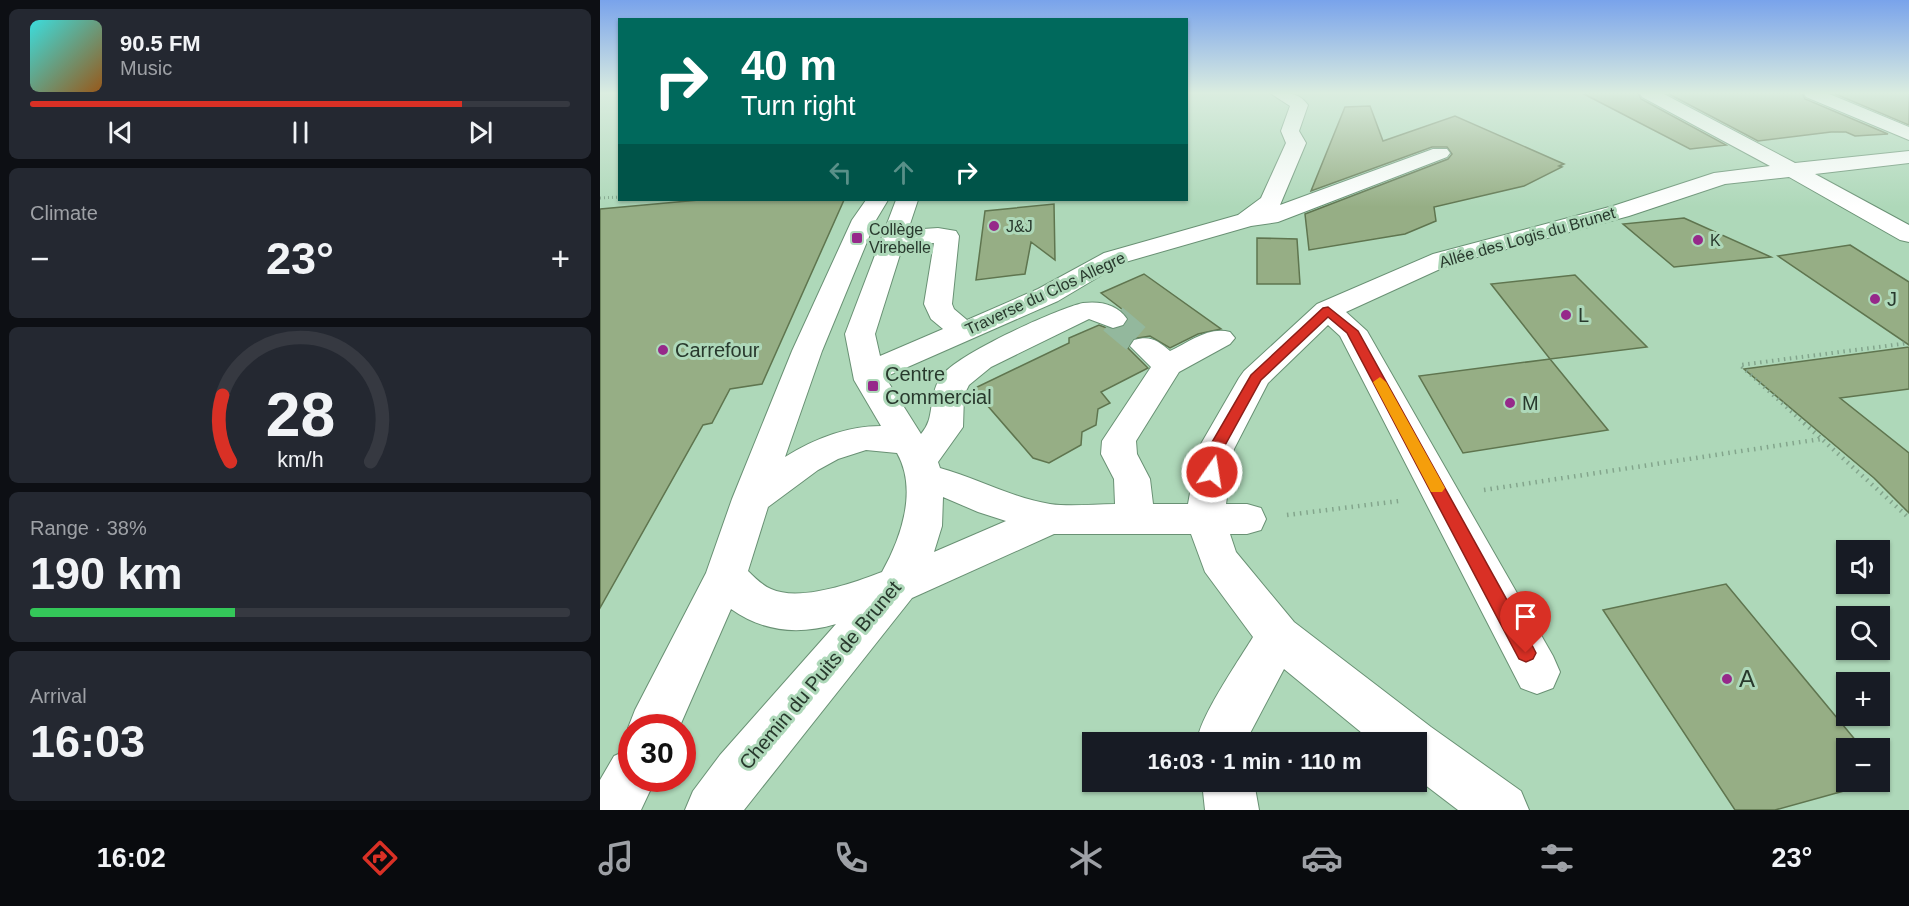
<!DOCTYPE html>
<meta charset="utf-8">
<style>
:root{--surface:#171b24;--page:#242831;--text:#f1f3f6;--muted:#9ea1a6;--line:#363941;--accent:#d93025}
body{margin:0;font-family:Helvetica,sans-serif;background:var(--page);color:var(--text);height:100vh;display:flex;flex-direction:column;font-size:22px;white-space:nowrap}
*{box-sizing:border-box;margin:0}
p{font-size:20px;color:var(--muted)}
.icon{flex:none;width:33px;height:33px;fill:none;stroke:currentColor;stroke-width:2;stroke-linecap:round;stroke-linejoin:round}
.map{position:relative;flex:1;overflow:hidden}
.side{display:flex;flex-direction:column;gap:9px;padding:9px;background:#0d0f14;width:600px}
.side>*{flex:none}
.top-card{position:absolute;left:18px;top:18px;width:570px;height:183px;border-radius:0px;box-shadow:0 2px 4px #0004;background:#00695c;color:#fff;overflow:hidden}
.controls{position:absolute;left:1236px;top:540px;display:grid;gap:12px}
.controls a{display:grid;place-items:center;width:54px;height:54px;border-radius:0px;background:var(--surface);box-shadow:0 2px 4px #0004;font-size:30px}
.speed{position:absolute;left:18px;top:714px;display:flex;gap:12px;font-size:30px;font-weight:700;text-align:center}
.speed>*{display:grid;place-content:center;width:78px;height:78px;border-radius:50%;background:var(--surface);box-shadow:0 2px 4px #0004;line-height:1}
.speed .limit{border:9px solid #d22;background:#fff;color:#111}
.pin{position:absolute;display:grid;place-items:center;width:51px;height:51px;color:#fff;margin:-62px -26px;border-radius:50% 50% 50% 0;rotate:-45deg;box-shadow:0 0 6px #0007}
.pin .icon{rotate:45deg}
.me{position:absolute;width:66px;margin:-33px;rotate:13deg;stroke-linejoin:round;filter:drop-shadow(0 0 4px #0008)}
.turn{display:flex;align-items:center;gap:21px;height:126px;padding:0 24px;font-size:27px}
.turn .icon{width:78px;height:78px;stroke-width:2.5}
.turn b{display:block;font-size:42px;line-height:51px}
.lanes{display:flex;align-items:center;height:57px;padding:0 24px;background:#0003;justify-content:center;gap:30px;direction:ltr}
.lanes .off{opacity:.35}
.big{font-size:45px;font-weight:700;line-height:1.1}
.side .card{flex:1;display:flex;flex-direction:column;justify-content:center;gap:9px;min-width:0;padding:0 21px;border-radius:9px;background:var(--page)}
.side .dial{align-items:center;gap:0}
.dial svg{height:156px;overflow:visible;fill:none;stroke:var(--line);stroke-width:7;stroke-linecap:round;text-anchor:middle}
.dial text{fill:var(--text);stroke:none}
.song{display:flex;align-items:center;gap:18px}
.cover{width:72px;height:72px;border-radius:9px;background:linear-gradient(135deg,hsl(180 70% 55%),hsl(30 70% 35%))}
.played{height:6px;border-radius:3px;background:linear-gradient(90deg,var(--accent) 80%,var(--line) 80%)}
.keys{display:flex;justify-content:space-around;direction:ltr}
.heat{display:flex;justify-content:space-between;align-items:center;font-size:33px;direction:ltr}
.charge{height:9px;border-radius:4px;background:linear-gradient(90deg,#34c759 38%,var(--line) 0)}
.trip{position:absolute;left:482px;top:732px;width:345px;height:60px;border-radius:0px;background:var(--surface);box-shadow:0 2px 4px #0004;font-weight:700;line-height:60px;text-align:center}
.tabs{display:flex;height:96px;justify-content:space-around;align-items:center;background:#090b0e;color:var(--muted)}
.tabs .icon{width:42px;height:42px}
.tabs .current{color:var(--accent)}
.tabs b{font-size:27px;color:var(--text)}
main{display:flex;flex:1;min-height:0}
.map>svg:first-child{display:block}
</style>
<main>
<section class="side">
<div class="card">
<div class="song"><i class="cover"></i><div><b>90.5 FM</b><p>Music</p></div></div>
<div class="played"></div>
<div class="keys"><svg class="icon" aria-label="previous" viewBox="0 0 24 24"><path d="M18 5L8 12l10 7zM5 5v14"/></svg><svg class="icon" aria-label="pause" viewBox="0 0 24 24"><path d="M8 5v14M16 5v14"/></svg><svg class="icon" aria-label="next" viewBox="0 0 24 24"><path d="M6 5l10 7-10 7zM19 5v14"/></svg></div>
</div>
<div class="card"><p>Climate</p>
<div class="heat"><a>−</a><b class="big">23°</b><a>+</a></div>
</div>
<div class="card dial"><svg viewBox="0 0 100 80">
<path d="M14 69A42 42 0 1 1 86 69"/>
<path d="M14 69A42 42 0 0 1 10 35" stroke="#d93025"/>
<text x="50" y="56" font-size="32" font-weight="700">28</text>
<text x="50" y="72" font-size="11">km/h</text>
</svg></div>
<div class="card"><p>Range · 38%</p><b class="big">190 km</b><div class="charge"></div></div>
<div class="card"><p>Arrival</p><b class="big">16:03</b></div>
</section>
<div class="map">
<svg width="1309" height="810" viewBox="0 0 1309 810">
<rect width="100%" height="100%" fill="#aed8b9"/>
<!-- building -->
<path fill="#96ae85" stroke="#5f754f" stroke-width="1.5" d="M982,93h56l3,6 85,46 -36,4z
M1067,93h135l3,6 83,35 -33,2 -9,-4h-15l-73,9z
M1233,93h76v32z
M770,106l13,35 72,-25 109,48 -5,2 3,1 -38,19 -90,21 2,14 -31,13 -96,16 -4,-36 143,-55 4,-5 -5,-7h-15l-121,44 34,-84z
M99,200h145l-82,184 -32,5 -18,34 -9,2 -103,183v-399z
M454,204l1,56 -24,-18 -6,32 -49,6 9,-69z
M1084,218l87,39 -97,10 -51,-43z
M657,238l40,1 3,45h-43z
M1250,245l59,37v63l-131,-89z
M544,274l77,55 -23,5 -28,14 -20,-12 -18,3 -4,9 20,20 -47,24 9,11 -12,6 -2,16 -14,7 -1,13 -32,18 -16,-5 -60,-69 96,-46v-5l30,-13 13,5 12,-3 5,-8 -3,-5 1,-1 -26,-20z
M975,275l72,72 -97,12 -59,-75z
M1309,347v42l-69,9 69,55v60l-35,-35 -130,-109z
M950,359l58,71 -145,23 -44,-77z
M1126,584l136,164h-16v34h34v-12l7,9 -112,31h-40l-132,-200z"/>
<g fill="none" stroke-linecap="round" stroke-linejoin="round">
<!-- minor-tunnel -->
<path stroke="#93b89d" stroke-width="30" stroke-dasharray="30 15" stroke-linecap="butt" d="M513,319l32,27"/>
<!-- minor casing -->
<g stroke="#699174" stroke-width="2">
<path id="minor" d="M670,93c16,0 28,-2 38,12l-9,26 7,12 -26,62 153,-56h14l3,4 -3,4 -169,65 -27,4 -129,37 -64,38 -173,76 36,57c15,-17 6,-34 19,-56 13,-22 116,-69 143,-75 17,-2 34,1 44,16l-4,6 -10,3 -24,-9 -98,48 -22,18 -5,10 -1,32 -25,35 2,6c37,10 72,30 110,36 21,3 44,0 65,0l-1,-25 -13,-25 1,-13 49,-74 -21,-21 4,-6c17,-5 24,1 36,11 19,-9 39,-25 60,-19l5,6 -5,6 -51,28 -43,69 1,13 13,25 3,25h35l10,-55 41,-71 5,-7 73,-67 116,-50 180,-48 101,-33 56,-7 -128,-69 -2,-4h22l133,70 114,-12v12l-94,11 94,51v17l-9,-2 -111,-63 -64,7 -96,32 -178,48 -105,48 21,19 186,325 7,16 -7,16 -16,6 -16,-6 -181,-352 -12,-11 -60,58 -34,66 -8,55h21l14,4 5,11 -5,11 -14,4h-17l6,18 58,70 137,105 90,64 8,19h-71l-42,-32v-36h-43l-89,-73 -37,70 1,3h-50c-3,-18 43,-85 55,-105l-48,-65 -14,-38h-137l-142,64 -168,212h-59l8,-19 27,-36 116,-131c-37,11 -73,8 -105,-15l-52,119h-47v8l-4,-8 7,-18 71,-137 26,-74 60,-148 60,-131 14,-20h22l-12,20 -54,131 -37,106c29,-18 62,-31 96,-31l-27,-46 -9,-46 51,-134h22l-10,30 30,-2 18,3 3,5 -7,68 2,5 13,11 71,-31 66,-36 134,-38 23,-17 25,-55 -5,-12 9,-25zM334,243l-10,61 7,15 12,10 -63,27 -5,-22 28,-89zM266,450l31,3c21,37 4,85 -15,119 -28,11 -83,30 -111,17 -9,-4 -16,-11 -23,-18l20,-64 50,-37 20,-11zM343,497l35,15 28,9 -72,31 8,-26z
M1204,93h23l82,34v13l-103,-43z
M32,748v30h24l-15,32h-41v-30l14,-24z
M602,782h52l5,28h-54z"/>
</g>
<!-- path-far2 -->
<path stroke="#83a58c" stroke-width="3" stroke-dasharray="1 3" stroke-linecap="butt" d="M0,198l20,-1"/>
<!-- path-far1 -->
<path stroke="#83a58c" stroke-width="4" stroke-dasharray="1.5 4.5" stroke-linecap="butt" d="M1205,424l-65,-59 169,-22"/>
<!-- path -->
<path stroke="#83a58c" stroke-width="4.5" stroke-dasharray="1.5 5" stroke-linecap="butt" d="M1204,423l105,95
M884,490l337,-51
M687,515l112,-14"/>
<!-- minor -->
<use href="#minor" fill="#fff" fill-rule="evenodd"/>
</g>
<!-- sky -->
<linearGradient id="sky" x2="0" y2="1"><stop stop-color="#79a3eb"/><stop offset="0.45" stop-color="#dbede0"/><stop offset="1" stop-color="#dbede0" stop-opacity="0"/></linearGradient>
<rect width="1309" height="207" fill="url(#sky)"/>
<!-- route -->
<path fill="#d93025" stroke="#8d1f18" stroke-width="1.5" d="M728,307l30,24 175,316 3,6 -3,6 -7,3 -7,-3 -172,-326 -19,-16 -67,63 -38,69 -6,27h-10l-3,-4 4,-23 43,-74 72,-67z"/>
<!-- slow -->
<path fill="#f59e0b" d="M780,377l6,5 59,106 -3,4h-11l-2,-4 -56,-106z"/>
<!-- markers -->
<g fill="#96298a" stroke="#aed8b9" stroke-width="2">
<circle cx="394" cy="226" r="6"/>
<rect x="251" y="232" width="12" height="12" rx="3"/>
<circle cx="1098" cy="240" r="6"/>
<circle cx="1275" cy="299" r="6"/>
<circle cx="966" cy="315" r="6"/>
<circle cx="63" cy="350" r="6"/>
<rect x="267" y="380" width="12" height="12" rx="3"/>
<circle cx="910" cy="403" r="6"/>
<circle cx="1127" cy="679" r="6"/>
</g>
<g text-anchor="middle" stroke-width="6" stroke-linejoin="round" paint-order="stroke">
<!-- far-poi labels -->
<g font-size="16" fill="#28392d" stroke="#aed8b9" text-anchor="start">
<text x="406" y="232">J&amp;J</text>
<text x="269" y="235">Collège<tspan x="269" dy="18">Virebelle</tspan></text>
<text x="1110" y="246">K</text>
</g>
<!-- far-street labels -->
<g font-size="16" fill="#28392d" stroke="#aed8b9">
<text transform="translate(927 237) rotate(-16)" y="6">Allée des Logis du Brunet</text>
<text transform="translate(445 293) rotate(-25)" y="6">Traverse du Clos Allegre</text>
</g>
<!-- poi labels -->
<g font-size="20" fill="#28392d" stroke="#aed8b9" text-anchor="start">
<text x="1287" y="306">J</text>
<text x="978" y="322">L</text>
<text x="75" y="357">Carrefour</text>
<text x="285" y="381">Centre<tspan x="285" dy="23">Commercial</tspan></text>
<text x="922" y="410">M</text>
</g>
<!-- street labels -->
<g font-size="20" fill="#28392d" stroke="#aed8b9">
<text transform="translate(220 675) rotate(-50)" y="7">Chemin du Puits de Brunet</text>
</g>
<!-- near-poi labels -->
<g font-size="24" fill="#28392d" stroke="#aed8b9" text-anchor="start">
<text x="1139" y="687">A</text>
</g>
</g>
</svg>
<div class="controls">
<a><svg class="icon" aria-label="sound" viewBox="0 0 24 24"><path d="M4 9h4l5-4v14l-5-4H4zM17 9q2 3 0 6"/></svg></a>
<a><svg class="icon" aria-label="search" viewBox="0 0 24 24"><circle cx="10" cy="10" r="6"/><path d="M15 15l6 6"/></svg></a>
<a>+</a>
<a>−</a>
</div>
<div class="speed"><div class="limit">30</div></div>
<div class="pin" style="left:926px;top:653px;background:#d93025"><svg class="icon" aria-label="arrive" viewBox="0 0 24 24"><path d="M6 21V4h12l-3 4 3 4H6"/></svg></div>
<svg class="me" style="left:612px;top:472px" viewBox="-20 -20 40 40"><circle r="17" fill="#d93025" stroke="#fff" stroke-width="3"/><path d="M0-11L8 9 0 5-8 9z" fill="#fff"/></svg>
<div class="trip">16:03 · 1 min · 110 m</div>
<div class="top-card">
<div class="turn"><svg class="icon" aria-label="right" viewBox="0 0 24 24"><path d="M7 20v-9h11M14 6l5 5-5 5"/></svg><div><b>40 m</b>Turn right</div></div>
<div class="lanes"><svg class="icon off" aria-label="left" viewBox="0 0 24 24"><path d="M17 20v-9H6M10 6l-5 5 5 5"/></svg><svg class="icon off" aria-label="ahead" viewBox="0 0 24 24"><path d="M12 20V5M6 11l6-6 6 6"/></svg><svg class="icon" aria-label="right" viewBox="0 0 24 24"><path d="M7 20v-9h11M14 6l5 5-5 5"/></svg></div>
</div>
</div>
</main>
<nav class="tabs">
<b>16:02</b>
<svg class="icon current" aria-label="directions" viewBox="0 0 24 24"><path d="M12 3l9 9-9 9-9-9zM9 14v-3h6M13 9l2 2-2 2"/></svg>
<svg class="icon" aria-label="music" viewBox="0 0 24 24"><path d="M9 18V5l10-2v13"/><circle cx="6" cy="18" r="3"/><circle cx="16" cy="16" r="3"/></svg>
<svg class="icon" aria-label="phone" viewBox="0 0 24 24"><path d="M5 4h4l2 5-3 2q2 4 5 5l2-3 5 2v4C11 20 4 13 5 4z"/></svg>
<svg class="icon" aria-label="climate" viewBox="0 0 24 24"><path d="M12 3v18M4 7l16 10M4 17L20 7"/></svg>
<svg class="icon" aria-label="car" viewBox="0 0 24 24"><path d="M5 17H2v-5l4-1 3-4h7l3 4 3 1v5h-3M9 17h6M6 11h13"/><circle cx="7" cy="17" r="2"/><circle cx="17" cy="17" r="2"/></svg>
<svg class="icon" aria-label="filters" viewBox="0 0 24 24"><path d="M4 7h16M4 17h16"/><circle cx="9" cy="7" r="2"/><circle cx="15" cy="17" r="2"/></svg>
<b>23°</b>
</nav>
